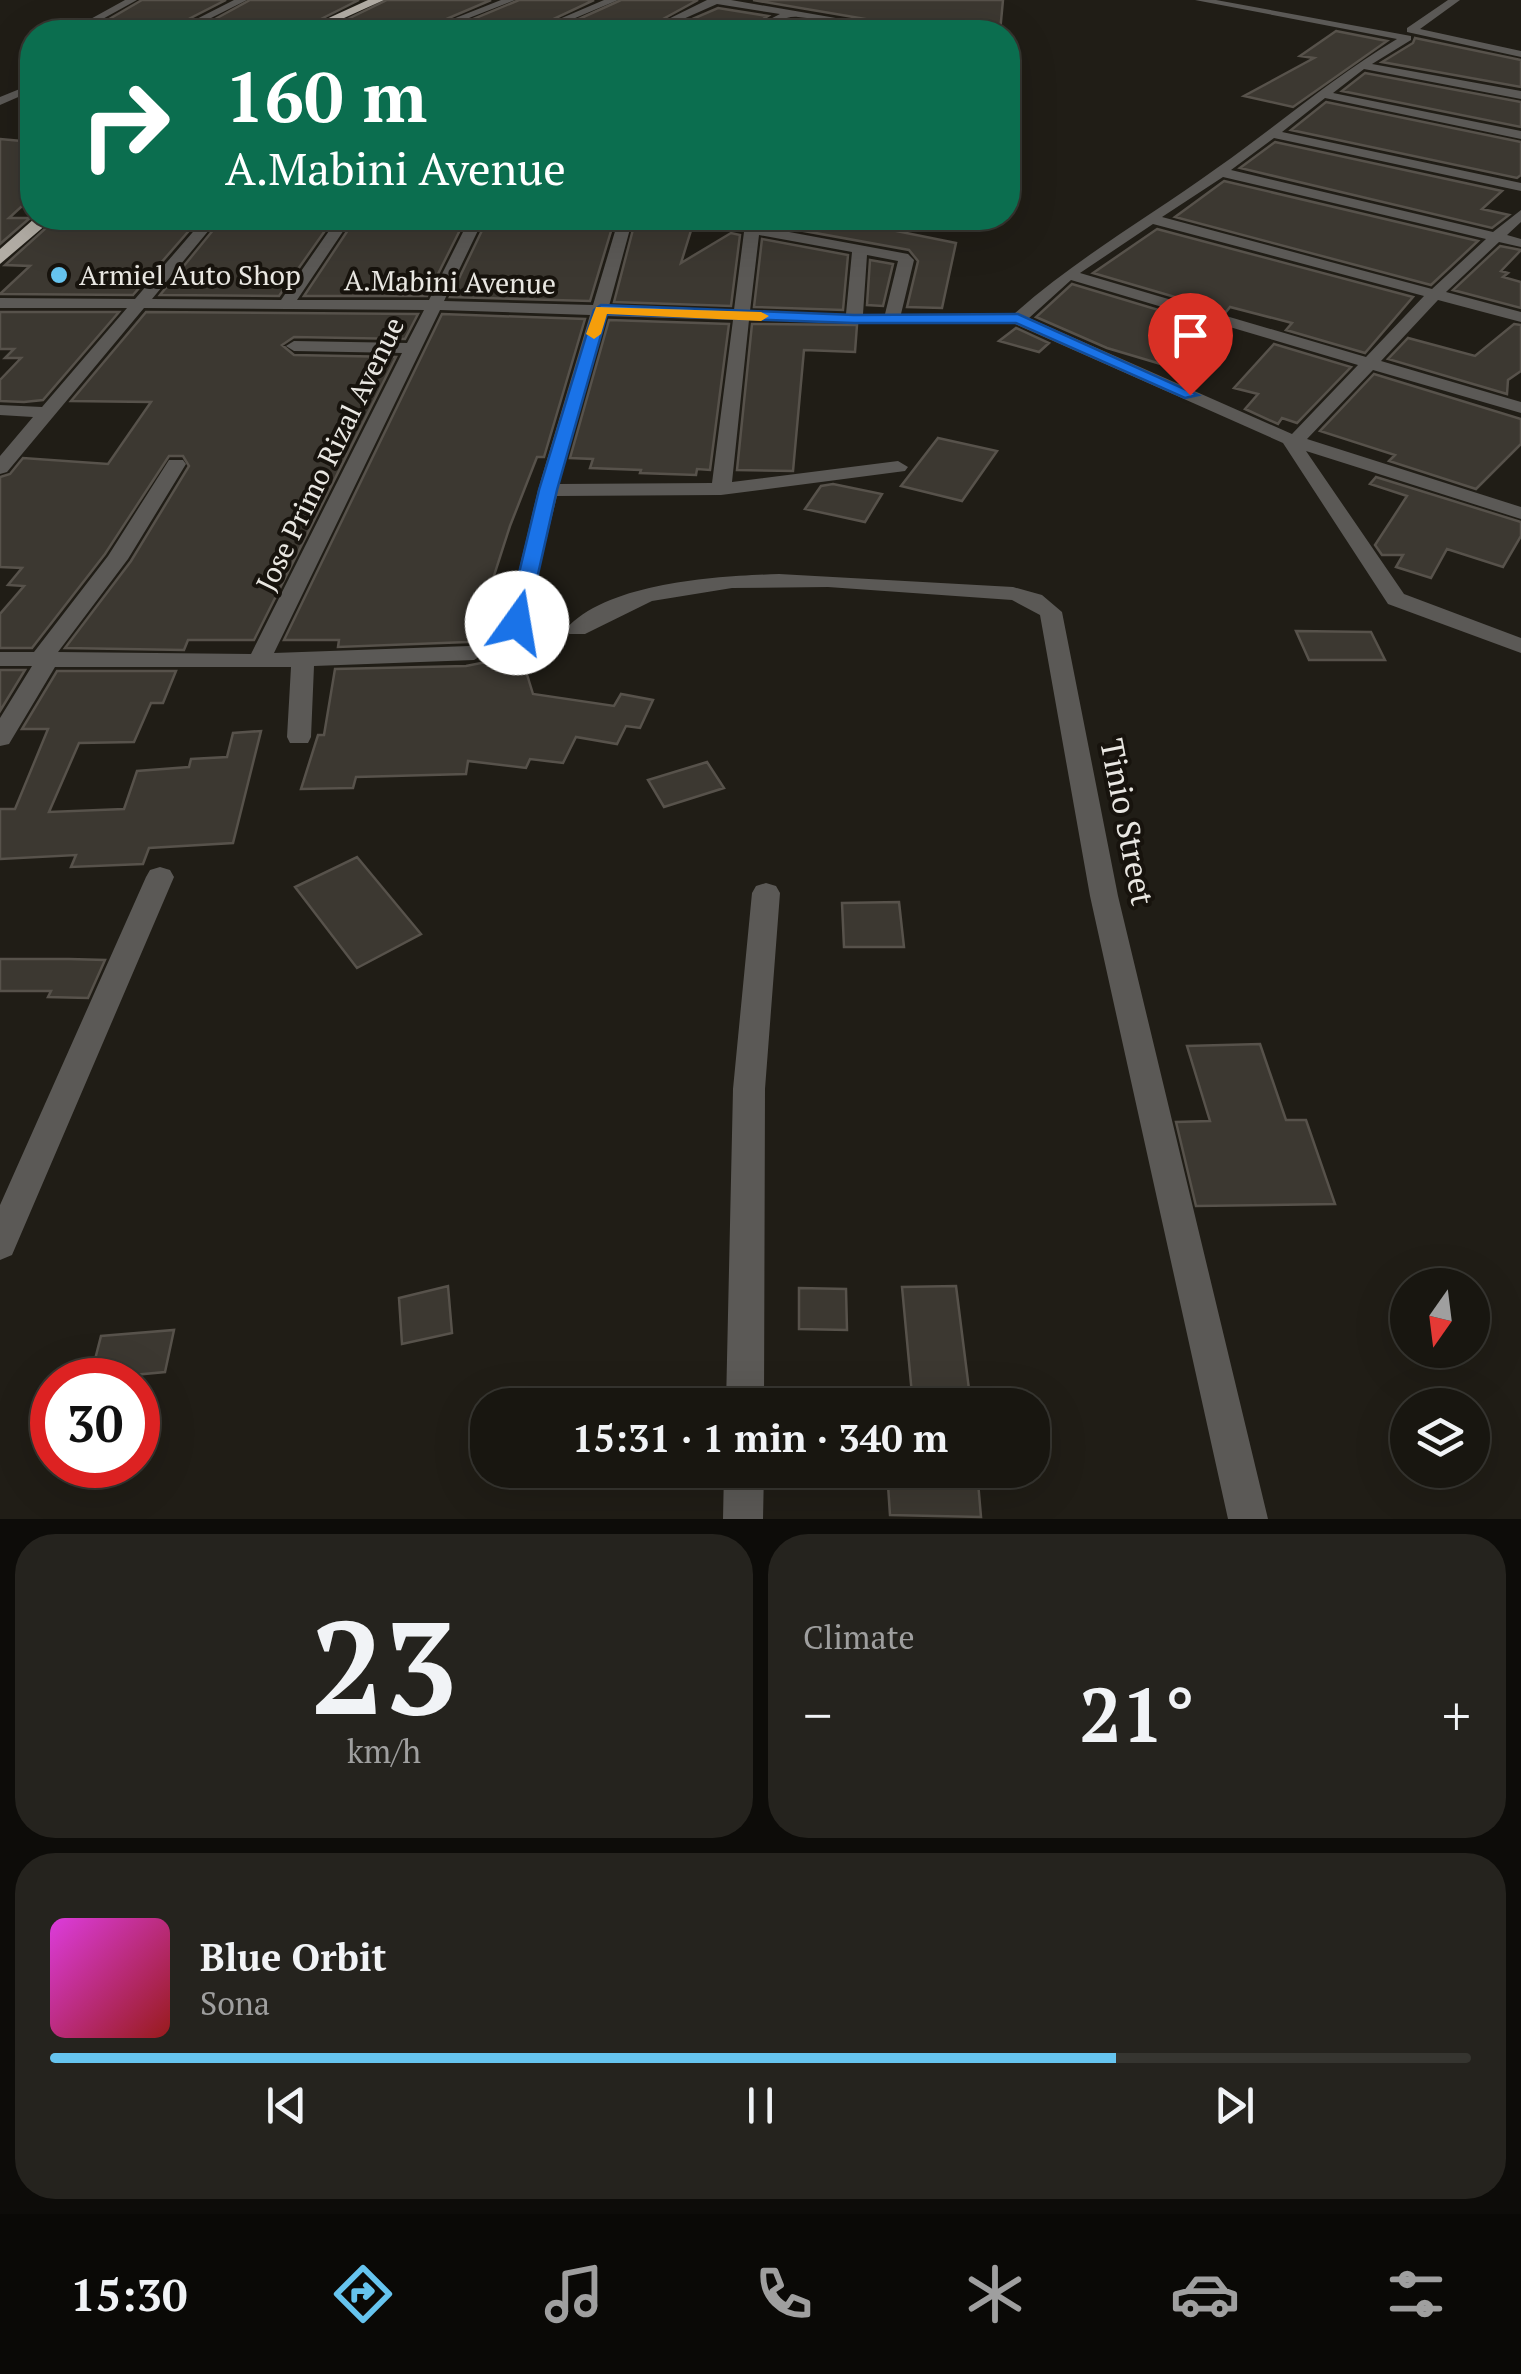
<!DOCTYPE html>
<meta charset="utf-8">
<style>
:root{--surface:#181610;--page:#25231e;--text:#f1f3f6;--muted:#9f9f9f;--line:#363530;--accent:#66c4ef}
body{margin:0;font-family:"PT Serif",serif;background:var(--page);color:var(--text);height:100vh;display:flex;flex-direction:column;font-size:38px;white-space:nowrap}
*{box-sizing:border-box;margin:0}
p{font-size:32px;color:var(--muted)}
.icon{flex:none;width:55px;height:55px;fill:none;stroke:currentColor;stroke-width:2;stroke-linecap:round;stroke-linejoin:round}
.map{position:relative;height:1519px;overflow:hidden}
.sheet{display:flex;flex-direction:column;gap:15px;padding:15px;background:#0d0c09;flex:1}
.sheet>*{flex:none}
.top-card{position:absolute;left:20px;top:20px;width:1000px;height:210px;border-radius:40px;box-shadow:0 10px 40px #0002,0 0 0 2px var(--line);background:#0b6e4f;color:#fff;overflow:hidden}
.needle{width:65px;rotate:194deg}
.buttons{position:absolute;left:1390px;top:1268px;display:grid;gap:20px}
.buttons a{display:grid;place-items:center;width:100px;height:100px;border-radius:50%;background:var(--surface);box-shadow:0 10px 40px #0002,0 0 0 2px var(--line);font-size:50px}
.speed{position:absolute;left:30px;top:1358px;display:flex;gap:20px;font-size:50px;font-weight:700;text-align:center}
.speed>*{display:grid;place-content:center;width:130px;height:130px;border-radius:50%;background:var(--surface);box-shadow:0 10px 40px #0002,0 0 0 2px var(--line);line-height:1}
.speed .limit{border:15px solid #d22;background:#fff;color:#111}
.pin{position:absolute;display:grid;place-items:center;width:85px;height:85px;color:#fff;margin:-102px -42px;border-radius:50% 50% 50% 0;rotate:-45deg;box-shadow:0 0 10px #0007}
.pin .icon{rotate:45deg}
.me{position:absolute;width:110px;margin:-55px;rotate:13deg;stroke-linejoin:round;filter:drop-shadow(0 0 8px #0008)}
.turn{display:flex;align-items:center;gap:35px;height:210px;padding:0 40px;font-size:45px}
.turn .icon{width:130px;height:130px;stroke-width:2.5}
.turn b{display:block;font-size:70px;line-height:85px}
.big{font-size:75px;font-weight:700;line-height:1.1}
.sheet .widget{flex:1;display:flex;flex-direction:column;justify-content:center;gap:15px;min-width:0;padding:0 35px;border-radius:40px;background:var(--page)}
.sheet .dial{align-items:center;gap:0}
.dial b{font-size:130px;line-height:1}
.song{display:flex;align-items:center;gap:30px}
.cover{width:120px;height:120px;border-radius:15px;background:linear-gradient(135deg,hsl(300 70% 55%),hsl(0 70% 35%))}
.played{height:10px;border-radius:5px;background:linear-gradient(90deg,var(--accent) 75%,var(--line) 75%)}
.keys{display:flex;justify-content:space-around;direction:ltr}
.heat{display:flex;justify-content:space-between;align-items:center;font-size:55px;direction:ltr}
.sheet .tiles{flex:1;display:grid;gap:15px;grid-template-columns:1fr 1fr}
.widget:last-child{grid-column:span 2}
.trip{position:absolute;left:470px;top:1388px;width:580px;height:100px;border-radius:40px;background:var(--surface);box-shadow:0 10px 40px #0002,0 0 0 2px var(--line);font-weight:700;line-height:100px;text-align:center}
.dock{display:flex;height:160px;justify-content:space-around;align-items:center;background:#0a0906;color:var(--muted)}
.dock .icon{width:70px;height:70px}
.dock .current{color:var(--accent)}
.dock b{font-size:45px;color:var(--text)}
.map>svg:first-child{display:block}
</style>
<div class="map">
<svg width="1521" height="1519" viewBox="0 0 1521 1519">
<rect width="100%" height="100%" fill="#201d16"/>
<!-- building -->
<path fill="#3c3831" stroke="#57524b" stroke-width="2.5" d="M142,0h84l-57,29 -70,-4z
M250,0h109l-64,32 -100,-2z
M387,0h104l-75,32h-95z
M519,0h75l-68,32h-84z
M621,0h77l-59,32h-89z
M753,0h250l-3,32h-79l-3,-4z
M718,8l50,8 -27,16h-79z
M798,21l29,4 41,7h-107z
M1336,31l51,10 -94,66 -49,-11 70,-38 -14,-2z
M1415,38l106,22v27l-139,-25 31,-19z
M1365,73l156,29v25l-179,-36z
M1326,102l195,40v33l-4,3 -226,-48z
M0,139l32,3v55l-23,21h21l-30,26z
M1275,142l227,49 -20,18 27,6 -17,13 -252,-60z
M1224,181l254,60 -47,44 -256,-68z
M57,218h143l-67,77 -133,-1 30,-28 -25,-1z
M223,218h111l-55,78 -119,-1z
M356,218h110l-39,78h-123z
M488,218h127l-25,83 -140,-4z
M636,218h41l16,6 -12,39 50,-30 9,2 -9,71 -117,-4z
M755,218h77l124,25 -14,65 -35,-1 11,-46 -9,-11 -160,-29z
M1157,229l256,68 -48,56 -79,-23 6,-7 -62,-16 -4,5 -133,-39z
M762,239l86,16 -5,55 -89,-3z
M1500,246l21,4 -20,21 7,2 -5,4 18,5v26l-68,-18z
M870,260l23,4 -10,42 -16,-1z
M1072,284l140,42 -41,41 -64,-19 -71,-31z
M0,312h119l-76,88 -19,2 -24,-1v-21l21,-22h-16l9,-9h-14z
M146,312l272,2 -13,25 -111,-2 -12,8 12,10 102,2 -142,283h-66l-4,10 -119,-2 66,-87 58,-95 -6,-10h-14l-64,98 -73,94h-32v-34l24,-28 -16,-1 14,-17 -22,-1v-90l10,-3 13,-16 85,6 43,-62 -80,-1z
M442,314l143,5 -41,138h-7l-27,69 -36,112 -6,4 -130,5 1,-7h-55z
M609,320l120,4 -19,146 -13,-1 -1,6 -56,-2 1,-3 -51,-2 3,-9 -23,-1z
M752,324l105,1 -2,27 -51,-2 -11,121 -56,-1z
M1514,324l7,1v46l-13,9 -1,14 -119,-35 20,-21 67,18z
M1016,328l33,15 -10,9 -40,-11z
M1274,344l77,23 -54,56 -15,-5 -4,6 -33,-15 13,-15 -24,-6z
M1374,374l147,45v25l-45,45 -87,-28 6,-6 -75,-24z
M938,438l59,13 -35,50 -61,-15z
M1376,477l145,45v14l-18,31 -56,-18 -16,29 -35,-11 7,-12h-21l-7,-10 32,-49 -37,-12z
M833,484l49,10 -17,28 -60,-13 16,-23z
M1296,631l75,1 14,28h-76z
M521,655l12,39 81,12 7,-12 32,6 -13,28 -14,-2 -9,18 -41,-7 -13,26 -33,-4 -4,9 -58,-7 -2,13 -110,3 -3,11 -52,1 17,-54h6l11,-66 131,-3z
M0,670h25l-25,41z
M57,671h119l-13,32h-12l-17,39 -55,1 -30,69 75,-3 13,-38 52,-4 2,-8 36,-2 6,-24 28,-2 -28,112 -84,5 -6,16 -72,3 5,-12 -76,4v-50h15l33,-80h-26z
M707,762l17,26 -60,19 -16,-27z
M357,857l64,77 -64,34 -62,-81z
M899,902l5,45h-60l-2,-44z
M0,959h69l36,1 -17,38 -40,-1 3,-6h-51z
M1260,1044l26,76h20l29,84 -139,2 -20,-84 34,-1 -23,-75z
M448,1286l4,47 -50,11 -3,-46z
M956,1286l15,119h-58l-11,-118z
M799,1288l47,1 1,41 -48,-1z
M174,1330l-9,42 -75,7 11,-43z
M887,1470h90l4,47 -91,-2z"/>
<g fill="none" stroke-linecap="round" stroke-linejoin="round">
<!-- minor -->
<path fill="#5b5956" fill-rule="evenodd" d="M125,0h12l-58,32h-12z
M234,0h13l-64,32h-12z
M501,0h14l-82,32h-13z
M604,0h14l-76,32h-13z
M707,0h24l186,32c-40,3 -79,-12 -119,-15 -18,-2 -34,15 -53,15l35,-18 -63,-10 -63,28h-12z
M1195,0h21l195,36v4l-39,24 149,27v8l-157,-30 -31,24 188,38v8l-196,-41 -43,34 239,51v8l-247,-53 -43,32 262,62 28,-22v12l-14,13 14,4v8l-22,-5 -53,50 75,20v10l-83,-22 -57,61 140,41v11l-148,-43 -66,69 214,68v12l-215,-68 98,143 117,44v15l-133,-49 -105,-161 -268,-119 -266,-4 -17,162 166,-21 10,6 -3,4 -184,24 -164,1 -32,132 -51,32 -160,6 -3,71 -3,6h-18l-3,-6 4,-70h-236l-46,77 -9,2v-28l32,-52h-32v-14h34l74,-96 61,-96h14l3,4 -58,95 -70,93 193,2 151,-301 -108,-2 -8,-5 8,-5 113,2 17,-33 -280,-2 -137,164 -7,2v-18l33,-39 -33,-2v-10l42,2 85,-99h-127v-10l135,1 70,-81h14l-67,81 129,1 57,-82h14l-55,82h132l41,-82h14l-40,83 149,4 26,-87h14l-24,88 125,4 10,-78 -59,-14h28l195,36 6,6 -13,54h113c64,-57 134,-96 203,-146 60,-42 116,-91 180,-129zM1223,177l263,62 -54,50 -270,-72zM1153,224l271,72 -58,61 -286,-84zM759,235l93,17 -6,62 -96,-3zM867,255l31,6 -13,53h-22zM1071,280l287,85 -66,69 -263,-116zM440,310l150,5 -52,175 -31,130 -38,26 -195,7zM606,316l127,4 -21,163 -153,1z
M1448,0h12l-40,29 101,22v6l-114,-25v-4z
M32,84v7l-32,14v-8z
M779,574l234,13 29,8 20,17 56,284 150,623h-40l-138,-623 -50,-281 -28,-15 -184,-13 -96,1 -80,13 -67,33h-16l-3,-5c42,-47 153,-53 213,-55z
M160,867l10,3 4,7 -162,378 -12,5v-55l146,-328 4,-7z
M766,883l10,3 4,7 -15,196 -1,316h-38l7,-316 19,-196 4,-7z
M724,1470h40l-1,49h-40z"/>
<!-- highway -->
<path fill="#b2ada5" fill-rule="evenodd" d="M368,0h16l-71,32h-15z
M35,218h19l-54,46v-15z"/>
</g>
<!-- route -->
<path fill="#1a73e8" stroke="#114b97" stroke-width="2.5" d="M601,305l253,10 164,-1 180,81 -13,3 -169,-75h-162l-247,-9 -50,176 -30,133 -3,4h-14l-3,-4 32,-133 55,-180z"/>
<!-- slow -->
<path fill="#f59e0b" d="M596,307l165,5 8,4 -8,5 -154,-7 -6,20 -7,5 -8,-5z"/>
<!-- markers -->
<circle fill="#66c4ef" stroke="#17130d" stroke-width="4" cx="59" cy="275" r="10"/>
<g text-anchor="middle" stroke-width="8" stroke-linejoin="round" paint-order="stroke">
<!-- far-poi labels -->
<g font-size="28" fill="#e9e7e2" stroke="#17130d" text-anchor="start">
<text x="79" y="285">Armiel Auto Shop</text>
</g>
<!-- far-street labels -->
<g font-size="28" fill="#e9e7e2" stroke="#17130d">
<text transform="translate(450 282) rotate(1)" y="10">A.Mabini Avenue</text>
<text transform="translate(330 454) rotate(-64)" y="10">Jose Primo Rizal Avenue</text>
</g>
<!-- street labels -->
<g font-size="32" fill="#e9e7e2" stroke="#17130d">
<text transform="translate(1127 822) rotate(79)" y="11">Tinio Street</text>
</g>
</g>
</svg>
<div class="buttons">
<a><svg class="needle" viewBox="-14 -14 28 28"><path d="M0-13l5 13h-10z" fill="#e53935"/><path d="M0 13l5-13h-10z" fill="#9f9f9f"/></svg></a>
<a><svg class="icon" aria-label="layers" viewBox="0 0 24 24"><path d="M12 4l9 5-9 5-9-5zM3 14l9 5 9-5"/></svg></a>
</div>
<div class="speed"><div class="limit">30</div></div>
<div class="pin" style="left:1190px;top:395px;background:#d93025"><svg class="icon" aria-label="arrive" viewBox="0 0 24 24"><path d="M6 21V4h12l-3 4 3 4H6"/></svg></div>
<svg class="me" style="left:517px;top:623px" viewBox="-20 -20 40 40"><circle r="19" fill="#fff"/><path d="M0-13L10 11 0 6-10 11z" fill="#1a73e8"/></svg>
<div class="trip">15:31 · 1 min · 340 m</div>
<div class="top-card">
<div class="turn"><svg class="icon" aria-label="right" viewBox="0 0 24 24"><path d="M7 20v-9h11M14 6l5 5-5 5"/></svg><div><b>160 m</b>A.Mabini Avenue</div></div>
</div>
</div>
<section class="sheet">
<div class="tiles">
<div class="widget dial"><b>23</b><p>km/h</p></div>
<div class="widget"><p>Climate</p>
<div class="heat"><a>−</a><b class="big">21°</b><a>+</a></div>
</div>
<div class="widget">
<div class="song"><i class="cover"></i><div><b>Blue Orbit</b><p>Sona</p></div></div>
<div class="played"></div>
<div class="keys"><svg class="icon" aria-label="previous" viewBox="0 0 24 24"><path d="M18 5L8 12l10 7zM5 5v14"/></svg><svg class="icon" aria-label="pause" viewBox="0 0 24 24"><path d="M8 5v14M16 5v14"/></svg><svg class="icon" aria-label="next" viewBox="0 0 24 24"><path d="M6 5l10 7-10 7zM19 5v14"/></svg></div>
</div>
</div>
</section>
<nav class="dock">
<b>15:30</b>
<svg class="icon current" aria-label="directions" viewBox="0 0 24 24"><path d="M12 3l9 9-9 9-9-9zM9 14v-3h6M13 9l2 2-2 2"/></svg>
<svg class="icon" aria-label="music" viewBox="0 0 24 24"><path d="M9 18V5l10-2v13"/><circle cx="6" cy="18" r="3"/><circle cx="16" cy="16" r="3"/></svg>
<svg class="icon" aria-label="phone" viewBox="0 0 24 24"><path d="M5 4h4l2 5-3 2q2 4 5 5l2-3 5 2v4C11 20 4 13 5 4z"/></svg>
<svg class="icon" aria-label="climate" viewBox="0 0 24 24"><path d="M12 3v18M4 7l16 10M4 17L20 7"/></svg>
<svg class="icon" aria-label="car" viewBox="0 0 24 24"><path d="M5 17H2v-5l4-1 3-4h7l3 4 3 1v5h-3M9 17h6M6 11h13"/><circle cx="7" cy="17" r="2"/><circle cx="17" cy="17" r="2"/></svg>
<svg class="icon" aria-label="filters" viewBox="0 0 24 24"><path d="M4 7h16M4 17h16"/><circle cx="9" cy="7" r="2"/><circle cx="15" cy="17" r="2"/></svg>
</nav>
